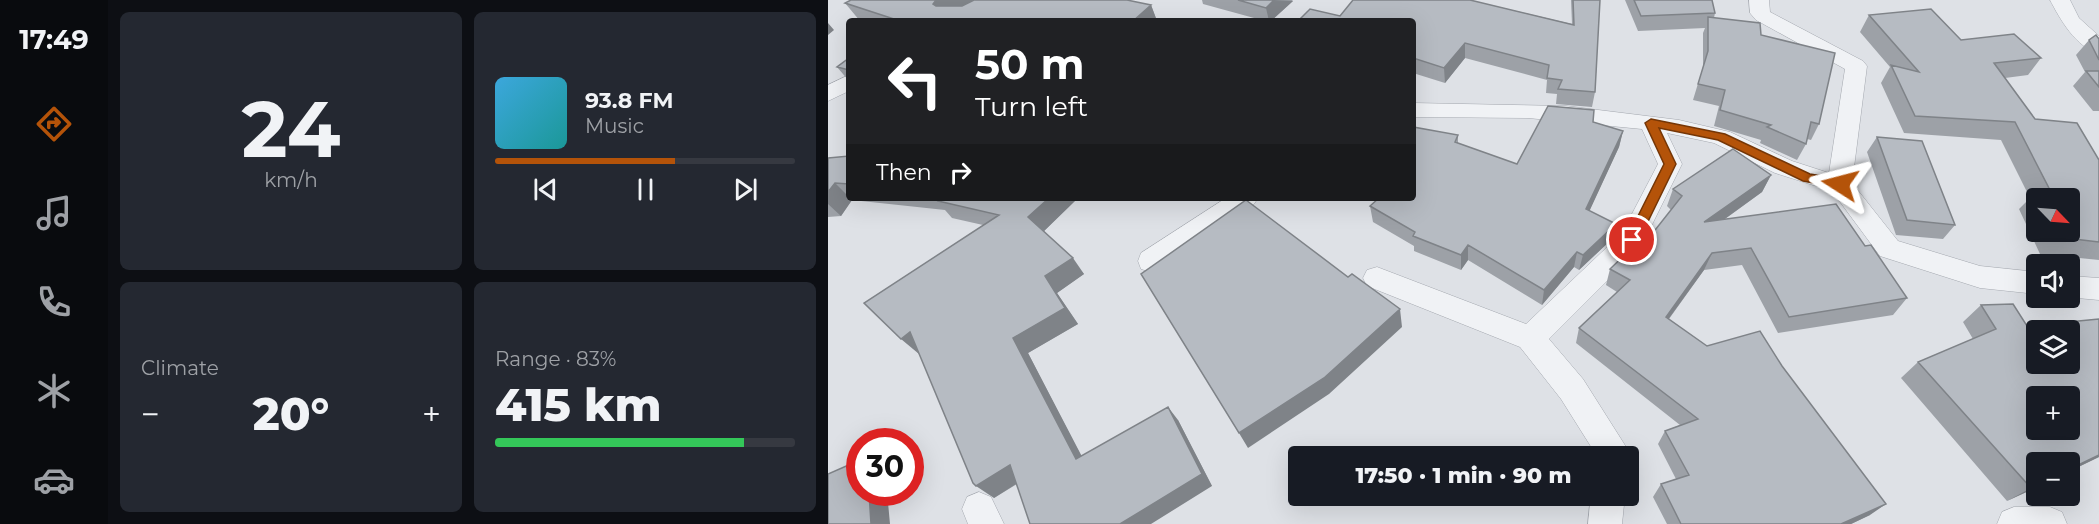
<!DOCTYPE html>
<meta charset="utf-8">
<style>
:root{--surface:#171b24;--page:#242831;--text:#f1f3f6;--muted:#9ea1a6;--line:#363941;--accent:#b45309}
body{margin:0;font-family:Montserrat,sans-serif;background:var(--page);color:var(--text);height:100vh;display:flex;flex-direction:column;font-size:22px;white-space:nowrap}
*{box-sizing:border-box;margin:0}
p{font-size:20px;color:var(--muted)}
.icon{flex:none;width:33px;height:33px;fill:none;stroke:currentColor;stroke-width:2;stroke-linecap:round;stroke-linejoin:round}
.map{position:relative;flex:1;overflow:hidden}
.sheet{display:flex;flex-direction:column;gap:12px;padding:12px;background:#0d0f14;width:720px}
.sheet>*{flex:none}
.banner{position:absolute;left:18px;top:18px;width:570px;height:183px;border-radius:6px;box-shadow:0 6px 24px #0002;background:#202124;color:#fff;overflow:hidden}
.needle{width:39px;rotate:115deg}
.fabs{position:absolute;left:1198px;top:188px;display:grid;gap:12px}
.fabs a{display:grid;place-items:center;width:54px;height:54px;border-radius:6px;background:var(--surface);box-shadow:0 6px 24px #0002;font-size:30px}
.speed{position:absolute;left:18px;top:428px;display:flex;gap:12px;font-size:30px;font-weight:700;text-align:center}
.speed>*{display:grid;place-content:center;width:78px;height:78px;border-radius:50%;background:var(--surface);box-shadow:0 6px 24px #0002;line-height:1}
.speed .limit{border:9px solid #d22;background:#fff;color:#111}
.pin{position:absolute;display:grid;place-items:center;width:51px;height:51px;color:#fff;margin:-26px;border:3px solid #fff;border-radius:50%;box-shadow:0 2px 6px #0007}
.me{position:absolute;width:66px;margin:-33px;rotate:279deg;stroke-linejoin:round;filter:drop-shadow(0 0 4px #0008)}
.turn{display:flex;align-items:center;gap:21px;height:126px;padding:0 30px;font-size:27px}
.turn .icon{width:78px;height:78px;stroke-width:2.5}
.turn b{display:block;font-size:42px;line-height:51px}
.then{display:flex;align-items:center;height:57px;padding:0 30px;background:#0003;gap:12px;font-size:22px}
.big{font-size:45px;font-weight:800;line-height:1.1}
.sheet .widget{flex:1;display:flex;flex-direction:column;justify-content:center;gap:9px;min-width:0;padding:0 21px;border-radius:9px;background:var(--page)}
.sheet .dial{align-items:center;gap:0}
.dial b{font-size:78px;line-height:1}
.song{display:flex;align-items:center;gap:18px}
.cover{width:72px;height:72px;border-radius:9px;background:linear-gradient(135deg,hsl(200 70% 55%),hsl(180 70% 35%))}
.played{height:6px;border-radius:3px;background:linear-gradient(90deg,var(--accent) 60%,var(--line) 60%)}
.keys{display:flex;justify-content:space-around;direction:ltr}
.heat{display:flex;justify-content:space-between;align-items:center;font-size:33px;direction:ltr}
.charge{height:9px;border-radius:4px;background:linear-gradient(90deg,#34c759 83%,var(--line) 0)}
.sheet .tiles{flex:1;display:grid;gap:12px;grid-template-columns:repeat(2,1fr)}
.trip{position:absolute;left:460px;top:446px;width:351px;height:60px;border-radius:6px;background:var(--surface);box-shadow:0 6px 24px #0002;font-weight:800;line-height:60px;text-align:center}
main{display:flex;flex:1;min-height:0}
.tabs{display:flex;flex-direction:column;width:108px;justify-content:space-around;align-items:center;background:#090b0e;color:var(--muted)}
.tabs .icon{width:42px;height:42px}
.tabs .on{color:var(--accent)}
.tabs b{font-size:27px;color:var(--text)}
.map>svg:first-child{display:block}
</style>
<main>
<nav class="tabs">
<b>17:49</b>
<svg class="icon on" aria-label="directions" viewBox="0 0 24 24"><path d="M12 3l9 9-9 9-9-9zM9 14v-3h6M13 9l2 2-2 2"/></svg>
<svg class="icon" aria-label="music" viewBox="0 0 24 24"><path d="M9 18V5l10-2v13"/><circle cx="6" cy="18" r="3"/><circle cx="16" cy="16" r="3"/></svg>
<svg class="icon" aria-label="phone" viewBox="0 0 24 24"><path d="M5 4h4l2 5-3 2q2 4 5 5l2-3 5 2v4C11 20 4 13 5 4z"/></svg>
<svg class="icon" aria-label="climate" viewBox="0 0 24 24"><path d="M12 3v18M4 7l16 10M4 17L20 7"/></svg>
<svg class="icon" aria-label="car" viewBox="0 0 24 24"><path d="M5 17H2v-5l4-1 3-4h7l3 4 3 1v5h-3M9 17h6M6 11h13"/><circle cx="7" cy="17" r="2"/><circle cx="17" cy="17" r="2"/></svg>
</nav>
<section class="sheet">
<div class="tiles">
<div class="widget dial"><b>24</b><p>km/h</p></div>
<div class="widget">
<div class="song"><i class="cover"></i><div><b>93.8 FM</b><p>Music</p></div></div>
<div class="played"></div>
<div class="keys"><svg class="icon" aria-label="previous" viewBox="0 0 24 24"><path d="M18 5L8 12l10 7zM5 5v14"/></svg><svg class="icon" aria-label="pause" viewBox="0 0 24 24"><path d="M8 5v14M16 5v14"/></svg><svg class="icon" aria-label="next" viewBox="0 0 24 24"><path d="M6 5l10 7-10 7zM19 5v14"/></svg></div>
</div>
<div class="widget"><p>Climate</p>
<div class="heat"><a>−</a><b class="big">20°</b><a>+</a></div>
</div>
<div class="widget"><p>Range · 83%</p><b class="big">415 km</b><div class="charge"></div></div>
</div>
</section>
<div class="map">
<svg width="1271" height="524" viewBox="0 0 1271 524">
<rect width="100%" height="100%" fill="#dee1e6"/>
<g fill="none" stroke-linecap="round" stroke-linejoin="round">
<!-- street casing -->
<g stroke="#a4a8af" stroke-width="1">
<path id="street" d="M921,0h20l1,12 93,49 4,5 -15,117 46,58 82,25 57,6v22l-57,-6 -100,-32 -48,-65 -57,-18 -61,-30 -47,-10 15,31 -41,83 -92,92 34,40 45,71 -1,6h-32v-3l-34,-54 -41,-52 -153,-61 -4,-8 4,-8 10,-3 149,57 96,-91 36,-69 -16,-35 -114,-11 -115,-1v-14l153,3 113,14 51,12 62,29 37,12 16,-104 -89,-49 -6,-7z
M1222,0h20l9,18 20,18v17c-23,-5 -39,-34 -49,-53z
M21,75v16l-21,10v-16z
M398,198h32l-4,6 -93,65 -10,3 -10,-3 -3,-8 3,-8z
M1242,276l29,2v22l-33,-3h4z
M151,492l12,5 13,27h-36l-6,-15 5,-12z
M763,495h34l-3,29h-34z
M1186,507h36l12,5 5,12h-70l5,-12z"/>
</g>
<!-- street -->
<use href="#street" fill="#f0f2f5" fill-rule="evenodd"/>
</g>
<!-- wall -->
<path fill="#9da1a7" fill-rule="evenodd" d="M374,0h90l1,1 -22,20h-6l-62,-17z
M525,0h120v1l99,23 -1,-24h29l-5,92 -3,15 -36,-3 1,-10 -11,-1 1,-13 -82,-22 -20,25 -32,-10v-52z
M797,0h87l3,13 -1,5 47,17 58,89 -8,16 -4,-1 -1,5 -9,16 -37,-17 1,-3 -47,-14 5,-20 -26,-6 10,-33v-34l2,-5 -67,3z
M17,3l306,2 6,16h-297z
M1041,15l92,25 80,18 -13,17 -23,3 30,41 64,41v100l-59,-6 -21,-45 11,-11 -29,-58 -97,-7 -23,-50 9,-16 -30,-35zM1209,198h33v33h-33z
M1271,39v72h-6l-20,-25 12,-14 -9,-17 13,-15z
M21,58v23l-12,-14z
M765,122l30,9 -4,16 -30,64 27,13 -5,16 -32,30 -5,-3 -32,38 -74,-45 -7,10 -47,-19v-5l-41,-24 -3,-16 8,-7 -3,-1h38l45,-63v9l59,20z
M1049,137l78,88 -12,14 -47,-4 -29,-83z
M21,156v42h229l-34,33 40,43 -27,19 21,31 -50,29 53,103 97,-36 34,66 -195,-2 -23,14 -11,-273 -31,-7 -7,-8 -93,-10 -11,16 -13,1v-59z
M943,175l-9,17 -37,27 140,27 42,52 -14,17 -115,18 -36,-68 -38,5 -35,49 201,196 -19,9h-184l-14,-27 8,-13 15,-5 -18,-35 7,-13 15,-6 -104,-82 3,-15 38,-36 -11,-7 4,-16 38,-30 23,-29 -4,-4 6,-17z
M1153,305l46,21 72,-7v138l-29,14v-9l-33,25 -30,14 -106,-123 17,-16 55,-23 -10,-17z"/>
<!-- shaded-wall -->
<path fill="#7f8388" d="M108,0h43l-30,15 -16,-11z
M446,0l19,1 -22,20h-2l-3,-13z
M323,5l6,16h-24z
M0,23l6,7 -6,5z
M637,43v15l-20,25 -1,-15z
M795,131l-4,16 -36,78 3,-16z
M943,175l-9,17 -65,47 7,-17z
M7,183l17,17 -11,16 -13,-12v-12z
M221,198h29l-37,36 -13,-17z
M788,224l-5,16 -32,30 4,-15z
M640,245v15l-7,10v-15z
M749,252l-3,15 -32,38 2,-15z
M884,253l-8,17 -45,62 7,-15z
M245,258l11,16 -27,19 21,31 -50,29 62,119 -14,-13 -63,-121 32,-62z
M572,309l2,18 -73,67 -81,54 -9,-15z
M82,332l9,22 -18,-15z
M340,407l10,13 34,66 -61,38h-31z
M1271,455v2l-29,14v-2z
M182,465l17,12 -33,21 -18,-12z
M1209,485v2l-30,14 24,-13z
M41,492h18l3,32h-19z
M1058,504l-16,11 -19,9h-10z"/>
<!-- building -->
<path fill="#b6bbc2" stroke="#7f8388" stroke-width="1.5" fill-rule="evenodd" d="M23,0h85l-3,4 3,2h26l12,-6h153l24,5 -18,16h-233l-55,-18z
M410,0h36l-8,8z
M525,0h117l104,25 -1,-25h27l-5,92 -37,-3 4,-9 -15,-2 2,-13 -84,-22 -21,25 -31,-10v-37h-115l12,-12 30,7z
M806,0h78l3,13 -74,3z
M1103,9l30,31 53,-6 27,24 -47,5 41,56 42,4 22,37v82l-42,-5 -3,-6h16v-33h-32l-3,-5 17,1 -37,-72 -100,-6 -24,-51 28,7 -50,-57z
M880,17l52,6 1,12 74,18 -16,71 -8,-2 -5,22 -39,-17 4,-2 -51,-15 5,-20 -27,-6 10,-33z
M1268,35l3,4v21l-10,-20z
M21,58v12l-12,-3z
M1258,71h13v16z
M720,106l46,4 -1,12 30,9 -37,78 30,15 -33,31 -6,-3 -33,38 -76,-45 -7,10 -48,-19 2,-4 -45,-26 9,-8h34v-71l45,8 -3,7 62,22z
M1049,137l45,4 33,84 -48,-5z
M905,149l38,26 -67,47 132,-18 29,42 6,-1 36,53 -118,19 -38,-69 -39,5 -46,64 41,29 53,-15 22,35 104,138 -45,20h-160l-20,-40 28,-9 -24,-44 33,-12 -119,-91 51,-48 -20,-11 33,-32 5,2 34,-43 -9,-7z
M21,156v28l-14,-1 -7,9v-34z
M112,198h109l-21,19 45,41 -28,18 20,32 -52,30 63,121 92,-52 34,67 -82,50h-90l-20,-59 -34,21 -3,-3 -63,-151 -9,7 -37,-36 135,-88 -61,-14z
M418,200l102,77 4,-3 48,35 -76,69 -85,55 -98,-159z
M1185,304l14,22 72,-7v136l-29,14v-7h-33v23l-6,3 -113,-126 78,-33 -15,-24zM1209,330h33v33h-33zM1209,396h33v33h-33z
M32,460v32h9l2,32h-43v-50z"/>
<!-- route -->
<path fill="#b45309" stroke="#753606" stroke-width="1.5" d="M823,119l74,15 85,40 30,5 6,5 -6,4 -37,-7 -85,-41 -59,-12 17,36 -39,80h-9l-2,-4 38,-76 -19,-41z"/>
</svg>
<div class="fabs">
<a><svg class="needle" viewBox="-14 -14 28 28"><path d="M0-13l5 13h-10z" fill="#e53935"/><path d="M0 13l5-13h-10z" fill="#9ea1a6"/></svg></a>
<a><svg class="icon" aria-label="sound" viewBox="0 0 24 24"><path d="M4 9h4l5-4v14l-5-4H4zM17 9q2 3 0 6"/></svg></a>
<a><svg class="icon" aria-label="layers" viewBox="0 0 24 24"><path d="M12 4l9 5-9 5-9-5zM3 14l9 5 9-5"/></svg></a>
<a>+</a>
<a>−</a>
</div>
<div class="speed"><div class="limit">30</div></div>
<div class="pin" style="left:804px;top:240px;background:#d93025"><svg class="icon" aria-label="arrive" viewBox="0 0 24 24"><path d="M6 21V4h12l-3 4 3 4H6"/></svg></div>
<svg class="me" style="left:1012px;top:184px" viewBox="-20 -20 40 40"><path d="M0-17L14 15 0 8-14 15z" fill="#b45309" stroke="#fff" stroke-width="4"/></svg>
<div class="trip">17:50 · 1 min · 90 m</div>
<div class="banner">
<div class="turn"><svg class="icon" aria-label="left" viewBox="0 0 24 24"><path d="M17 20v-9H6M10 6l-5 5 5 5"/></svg><div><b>50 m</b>Turn left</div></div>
<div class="then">Then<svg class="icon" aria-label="right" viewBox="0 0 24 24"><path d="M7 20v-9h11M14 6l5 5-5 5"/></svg></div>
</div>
</div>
</main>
